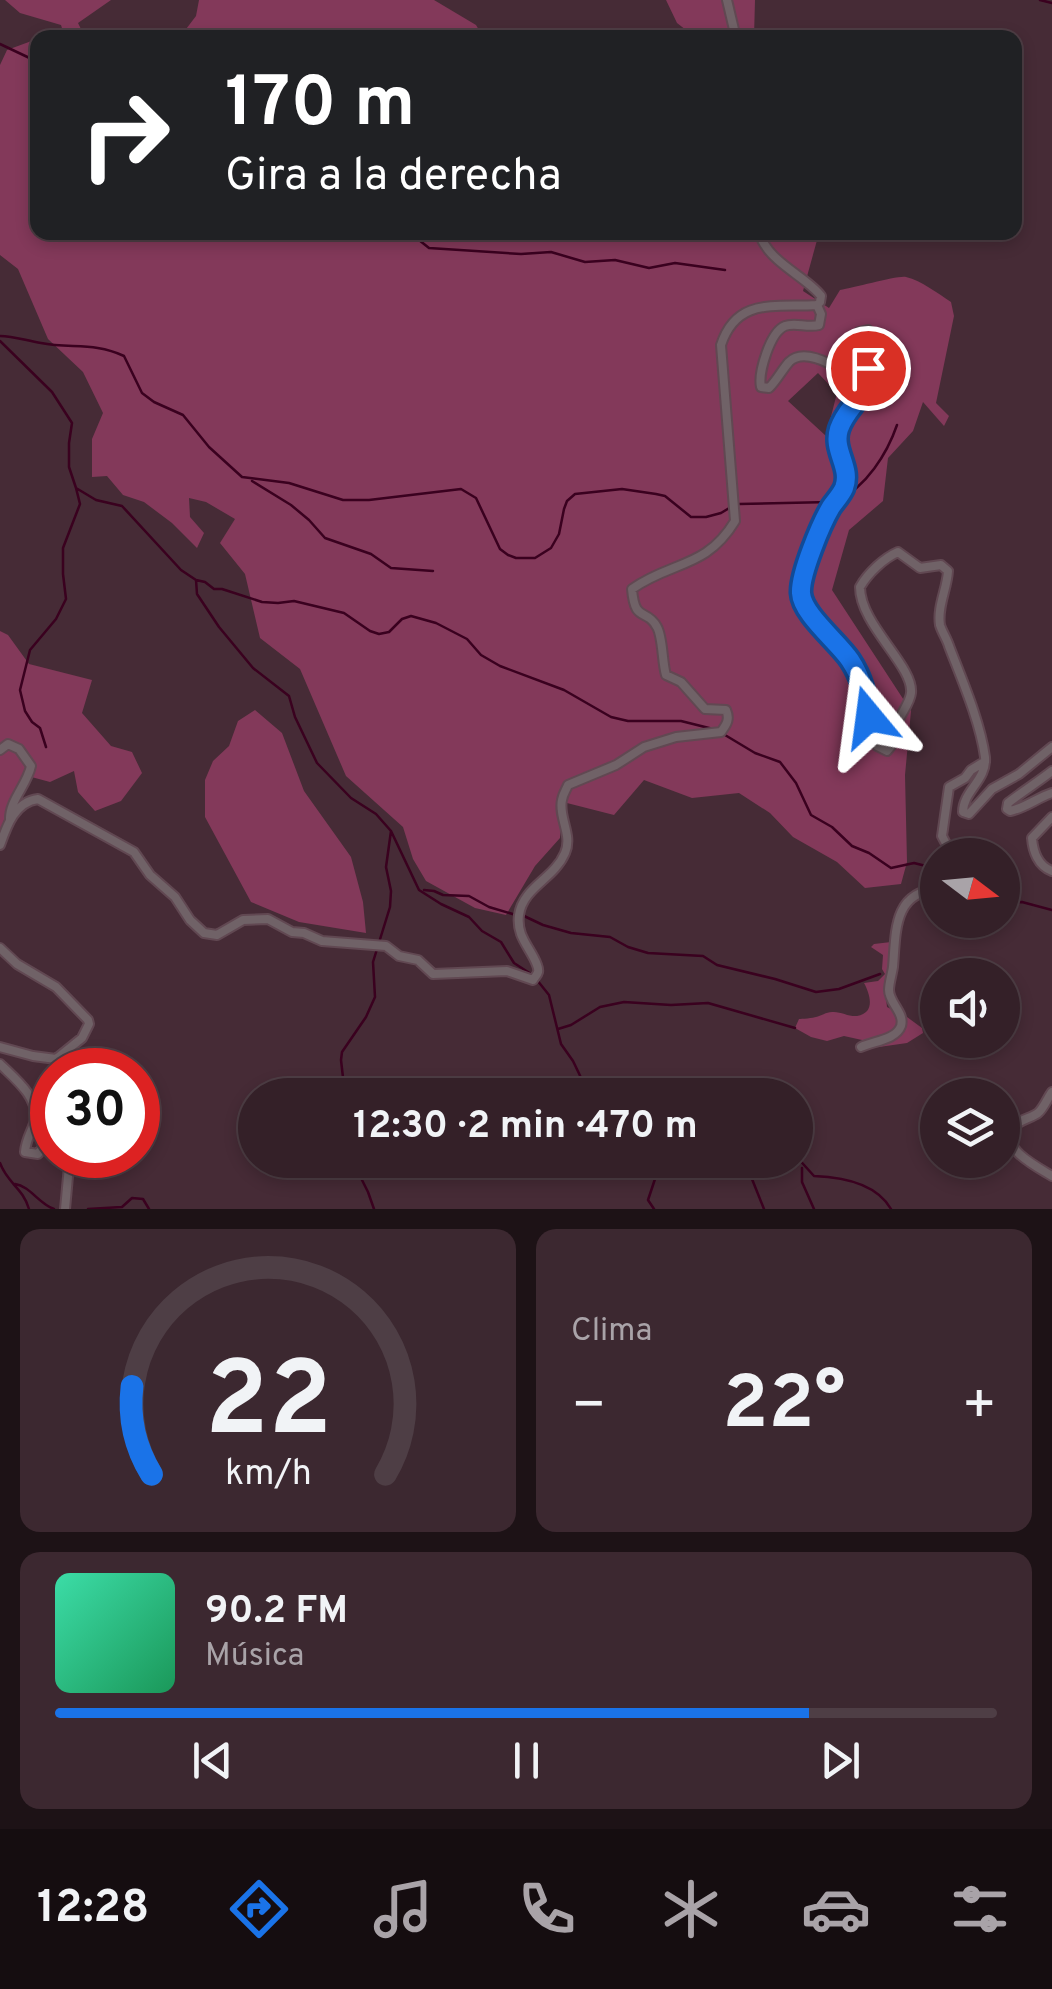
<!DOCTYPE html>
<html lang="es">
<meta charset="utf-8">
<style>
:root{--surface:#342028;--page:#3c2830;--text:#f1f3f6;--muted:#a9a3a8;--line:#4e3e45;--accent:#1a73e8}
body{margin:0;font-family:Overpass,sans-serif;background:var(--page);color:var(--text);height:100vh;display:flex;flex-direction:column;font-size:38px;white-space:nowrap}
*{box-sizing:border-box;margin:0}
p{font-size:32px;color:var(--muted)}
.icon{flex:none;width:55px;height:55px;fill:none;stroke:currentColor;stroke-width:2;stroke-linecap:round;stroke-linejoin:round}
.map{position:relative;height:1209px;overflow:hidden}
.drawer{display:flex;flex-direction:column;gap:20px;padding:20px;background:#1d1216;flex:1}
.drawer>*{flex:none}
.top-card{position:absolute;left:30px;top:30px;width:992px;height:210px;border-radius:20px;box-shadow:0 5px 15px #0003,0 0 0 2px var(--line);background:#202124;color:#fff;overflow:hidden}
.needle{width:65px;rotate:106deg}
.buttons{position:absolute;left:920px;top:838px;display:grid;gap:20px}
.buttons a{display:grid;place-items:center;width:100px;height:100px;border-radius:50%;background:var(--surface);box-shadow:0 5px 15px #0003,0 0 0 2px var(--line);font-size:50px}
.speed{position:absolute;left:30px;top:1048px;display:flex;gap:20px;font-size:50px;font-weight:700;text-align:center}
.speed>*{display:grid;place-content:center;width:130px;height:130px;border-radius:50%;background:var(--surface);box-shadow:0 5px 15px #0003,0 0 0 2px var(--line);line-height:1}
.speed .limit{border:15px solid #d22;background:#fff;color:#111}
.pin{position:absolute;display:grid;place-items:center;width:85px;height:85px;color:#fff;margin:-42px;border:5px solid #fff;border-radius:50%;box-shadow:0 2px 10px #0007}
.me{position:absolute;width:110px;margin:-55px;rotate:344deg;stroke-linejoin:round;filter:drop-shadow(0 0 8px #0008)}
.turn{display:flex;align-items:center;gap:35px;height:210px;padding:0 30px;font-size:45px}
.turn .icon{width:130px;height:130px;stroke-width:2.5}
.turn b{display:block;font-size:70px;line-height:85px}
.big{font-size:75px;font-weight:700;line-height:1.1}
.drawer .tile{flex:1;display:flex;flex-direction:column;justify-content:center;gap:15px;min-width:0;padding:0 35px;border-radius:20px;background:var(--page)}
.drawer .dial{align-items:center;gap:0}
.dial svg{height:260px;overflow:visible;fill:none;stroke:var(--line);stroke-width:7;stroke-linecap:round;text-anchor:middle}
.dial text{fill:var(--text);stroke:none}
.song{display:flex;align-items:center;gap:30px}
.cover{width:120px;height:120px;border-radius:15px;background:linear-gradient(135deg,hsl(160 70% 55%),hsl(150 70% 35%))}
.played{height:10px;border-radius:5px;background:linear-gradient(90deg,var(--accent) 80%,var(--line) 80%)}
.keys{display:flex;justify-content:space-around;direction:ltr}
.heat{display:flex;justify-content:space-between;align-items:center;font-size:55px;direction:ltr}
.drawer .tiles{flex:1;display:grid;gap:20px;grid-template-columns:1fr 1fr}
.tile:last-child{grid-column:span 2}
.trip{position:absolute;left:238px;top:1078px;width:575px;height:100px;border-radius:50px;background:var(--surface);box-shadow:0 5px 15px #0003,0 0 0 2px var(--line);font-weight:700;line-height:100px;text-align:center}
.menu{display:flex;height:160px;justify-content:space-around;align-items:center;background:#150d10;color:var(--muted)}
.menu .icon{width:70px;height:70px}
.menu .on{color:var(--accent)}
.menu b{font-size:45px;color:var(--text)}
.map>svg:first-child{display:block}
</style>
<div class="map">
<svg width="1052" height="1209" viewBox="0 0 1052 1209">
<rect width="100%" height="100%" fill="#462b36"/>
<!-- green -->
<path fill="#83395a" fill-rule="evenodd" d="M5,0h106l-33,23 7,14 -20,1 -4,-13 -41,-12z
M199,0h235l42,25 7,12h-303l16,-21z
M666,0h89l-1,37h-59l-18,-14z
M37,39l1,193 781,1 -16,58 26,17 11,-18c14,-2 58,-15 66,-13 16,4 31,16 45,25l3,14 -18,87 13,13 -5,10 -21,-24 -10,29 -25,27 -5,43 -34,29 -17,60 79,121 -6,64 2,87 -6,22 -36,4 -28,-26 -44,-25 -23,-24 -31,-20 -47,5 -48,-18 -30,35 -51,-13 -3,36 -25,28 -29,49 -31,-7 -49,-27 -13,-22 -10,-32 -57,-51 -46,-107 -40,-31 -15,-64 -25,-31 15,-24 -29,-17 -17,-4 1,19 14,16 -7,15 -25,-25 -28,-21 -21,-7 -16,-19 -15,1v-38l11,-26 -20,-41 -35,-33 -30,-70 -18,-14v-190l7,-15zM818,373l19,20 -11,43 -38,-35z
M0,631l8,4 21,29 63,16 -10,33 29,33 21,6 10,21 -21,28 -26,10 -17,-19 -4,-21 -24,11 -26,-7 -16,29 -8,32z
M255,710l27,23 22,58 47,66 12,45 3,31 -67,-11 -48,-20 -46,-85v-37l8,-19 16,-15 9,-25z
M891,942l-6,46 2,19 20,10 15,11 1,5 -16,10 -28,4 -8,-5 -27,-6 -17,5 -16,-4 -16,-9 4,-9c2,0 15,-1 17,-2 5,-1 10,-5 16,-5 8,-1 17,5 25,4 19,-3 13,-22 7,-33l14,-2 7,-7 -3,-5 1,-14 -12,-8 3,-3z"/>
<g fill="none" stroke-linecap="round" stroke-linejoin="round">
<!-- stream -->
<path stroke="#3a011f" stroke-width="2.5" d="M1040,0l12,3
M0,44l38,18
M409,232l20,16 92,6 30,-2 34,10 30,-2 34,8 26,-5 50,7
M0,336c14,0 27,5 41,7 30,6 53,-1 83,13l18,37 12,9 29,13 26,32 33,30 47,6 54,17h26l92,-11 15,9 24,51 8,6 8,3h19l16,-10 8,-14 5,-25 3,-8 8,-7 47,-5 34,5 9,2 26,21h15l15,-4 10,-6
M0,341l52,51 20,31 -3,20v24l7,21 20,12 26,6 59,64 15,10 1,14 22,33 34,41 36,28 6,21 22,46 34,35 25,16 15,17 28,59 22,14 28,13 13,14 19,11 13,21 17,11
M252,481l39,24 18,15 16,18 46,16 20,14 42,3
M838,500c28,-13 49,-46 59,-75
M739,504l91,-2
M196,580l9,2 9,7h8l40,13 16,1 16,-2 50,12 26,18 9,3 10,-2 13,-13 9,-3 25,7 31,16 14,16 19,11 64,24 47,27 17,4h53l32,8
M725,735l30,18 25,9 16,21 15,32 21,12 20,19 17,7 22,15 23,-5 24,6
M46,747l-6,-19 -8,-6 -7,-11 -5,-21 10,-40 26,-31 10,-20 -3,-25v-26l17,-44 -4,-16
M424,890l10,1 9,4 26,1 20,11 27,8
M1002,903l20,-1 30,8
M524,916l19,9 28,8 39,4 18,10 20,6 55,3 14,9 58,14 41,13 23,-3 41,-15
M537,980l12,15 12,49 12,17 12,25 4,5 7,4
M558,1029l13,-4 29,-18 24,-5 47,3 37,-2 87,25
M345,1095l-4,-35 1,-8 24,-35 9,-20 -2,-35 17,-55 1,-16 -5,-24 5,-36
M795,1155l19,21c28,1 62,7 77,33
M352,1160l16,32 6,17
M754,1160l-4,14 14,35
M0,1163c7,20 23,25 29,46
M802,1168v14l12,27
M15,1184c15,2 24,20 39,25
M88,1209l34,-2 10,-9 11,1 6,10
M654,1209l-6,-9 7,-21 2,-19"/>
<!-- minor casing -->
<g stroke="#614852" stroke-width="12">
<path id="minor" d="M727,0l9,38
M759,232c8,30 47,44 62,64l-1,6 -3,3 4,9 -2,11c-12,3 -24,-3 -34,1 -15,6 -27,47 -24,61l8,1c8,-8 13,-18 20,-26 14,-14 40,1 54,9l7,-2c7,-12 1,-24 9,-37l9,-2 6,8 -11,57 -19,24 -6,13 -2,12 10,33 -2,10 -20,32 -18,48 -5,29c9,26 37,44 52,68 17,28 12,54 24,82l10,5c9,-9 7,-17 11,-29 3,-9 12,-19 13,-29 3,-27 -51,-68 -51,-106 8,-14 24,-29 38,-35l22,16 21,-3 7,6c-1,18 -11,36 -8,54 2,7 7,14 9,21 13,34 31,75 36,111 2,23 -22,34 -22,55l6,2 23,-25 27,-15 33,-27
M0,750l8,-6 11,5 12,17c-4,19 -22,35 -21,54
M1052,771c-14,11 -30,21 -44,32l-1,6 3,2c15,-3 27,-13 42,-18
M1052,817l-20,21c1,13 6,28 20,33
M0,845c7,-20 15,-43 38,-46l96,53 16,23 25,22 15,23 14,13 13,2 26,-15 25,-1 24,13 12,1 18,8 64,5 13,10 19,4 15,14 74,-3 26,9c4,-6 7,-7 4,-15 -6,-17 -21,-28 -18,-50 4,-28 35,-36 46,-62 8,-18 -7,-36 -3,-53 1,-6 4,-10 6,-15l48,-20 28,-18 32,-10 45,-5c6,-8 9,-13 5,-22l-21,-1 -24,-27 -15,-7c-4,-13 -3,-38 -9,-48 -11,-20 -22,-3 -25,-38 39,-28 74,-20 103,-68l-14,-176c16,-49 56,-37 96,-40
M952,855l-10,-19 7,-49 16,-9 6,-8 13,-8
M0,948l17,16 39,23 32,33 1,4 -7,14 -26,21 -23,-3 -33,-9
M861,1047c12,-6 35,-7 40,-21 4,-13 -12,-23 -12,-36 0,-7 3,-16 4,-23 3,-35 0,-75 45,-78
M0,1064c14,14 39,33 35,56 -2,10 -9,18 -10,32l13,2 14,-19
M1052,1092c-4,5 -8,16 -14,21 -8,6 -22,7 -27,17 -10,19 28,38 41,46
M65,1209l5,-54"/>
</g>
<!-- minor -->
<use href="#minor" stroke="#706267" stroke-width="8"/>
</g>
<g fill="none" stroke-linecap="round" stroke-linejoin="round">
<!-- route casing -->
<g stroke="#114b97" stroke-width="25">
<path id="route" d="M868,368c-1,33 -20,35 -29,61 -7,22 13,38 5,59 -3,7 -9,13 -13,19 -10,17 -31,67 -30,86 1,21 37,49 49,67 12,18 16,36 19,57"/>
</g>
<!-- route -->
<use href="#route" stroke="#1a73e8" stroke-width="18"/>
</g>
</svg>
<div class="buttons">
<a><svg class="needle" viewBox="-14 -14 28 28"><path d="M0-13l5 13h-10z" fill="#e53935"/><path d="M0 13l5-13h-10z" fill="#a9a3a8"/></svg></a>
<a><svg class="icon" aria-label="sound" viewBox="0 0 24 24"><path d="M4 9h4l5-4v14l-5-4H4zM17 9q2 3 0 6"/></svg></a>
<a><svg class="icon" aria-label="layers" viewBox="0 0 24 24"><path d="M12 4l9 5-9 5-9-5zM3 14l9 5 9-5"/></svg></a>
</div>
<div class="speed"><div class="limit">30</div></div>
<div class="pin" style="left:868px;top:368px;background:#d93025"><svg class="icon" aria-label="arrive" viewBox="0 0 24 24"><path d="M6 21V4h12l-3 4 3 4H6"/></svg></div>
<svg class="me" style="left:869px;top:717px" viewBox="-20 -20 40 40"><path d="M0-17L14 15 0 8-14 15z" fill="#1a73e8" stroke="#fff" stroke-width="4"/></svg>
<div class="trip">12:30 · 2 min · 470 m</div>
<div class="top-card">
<div class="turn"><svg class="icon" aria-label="right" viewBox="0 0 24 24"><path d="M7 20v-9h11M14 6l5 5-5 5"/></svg><div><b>170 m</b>Gira a la derecha</div></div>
</div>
</div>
<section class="drawer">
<div class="tiles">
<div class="tile dial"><svg viewBox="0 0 100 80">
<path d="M14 69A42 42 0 1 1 86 69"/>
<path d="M14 69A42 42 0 0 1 8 42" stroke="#1a73e8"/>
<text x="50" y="56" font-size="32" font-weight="700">22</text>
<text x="50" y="72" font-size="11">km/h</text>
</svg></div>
<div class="tile"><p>Clima</p>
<div class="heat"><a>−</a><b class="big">22°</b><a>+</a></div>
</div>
<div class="tile">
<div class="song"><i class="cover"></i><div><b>90.2 FM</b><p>Música</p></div></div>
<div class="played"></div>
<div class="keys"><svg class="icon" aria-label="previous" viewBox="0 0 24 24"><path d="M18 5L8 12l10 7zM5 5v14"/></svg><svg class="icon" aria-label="pause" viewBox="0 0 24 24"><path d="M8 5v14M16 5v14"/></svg><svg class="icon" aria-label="next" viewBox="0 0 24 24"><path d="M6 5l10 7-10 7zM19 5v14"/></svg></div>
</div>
</div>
</section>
<nav class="menu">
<b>12:28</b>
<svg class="icon on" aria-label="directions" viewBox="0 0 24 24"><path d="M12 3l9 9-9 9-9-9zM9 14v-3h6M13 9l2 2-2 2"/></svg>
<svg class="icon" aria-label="music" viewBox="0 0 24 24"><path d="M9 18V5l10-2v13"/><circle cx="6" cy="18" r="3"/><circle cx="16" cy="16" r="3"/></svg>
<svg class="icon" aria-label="phone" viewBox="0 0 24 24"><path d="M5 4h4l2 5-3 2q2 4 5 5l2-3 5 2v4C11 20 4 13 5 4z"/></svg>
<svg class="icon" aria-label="climate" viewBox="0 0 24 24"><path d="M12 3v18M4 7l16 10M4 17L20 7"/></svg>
<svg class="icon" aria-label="car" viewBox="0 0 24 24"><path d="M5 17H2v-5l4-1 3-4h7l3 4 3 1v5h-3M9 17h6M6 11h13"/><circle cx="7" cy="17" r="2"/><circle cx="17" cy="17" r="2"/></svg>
<svg class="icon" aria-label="filters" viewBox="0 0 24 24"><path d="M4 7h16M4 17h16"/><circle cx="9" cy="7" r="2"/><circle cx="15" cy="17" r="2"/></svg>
</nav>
